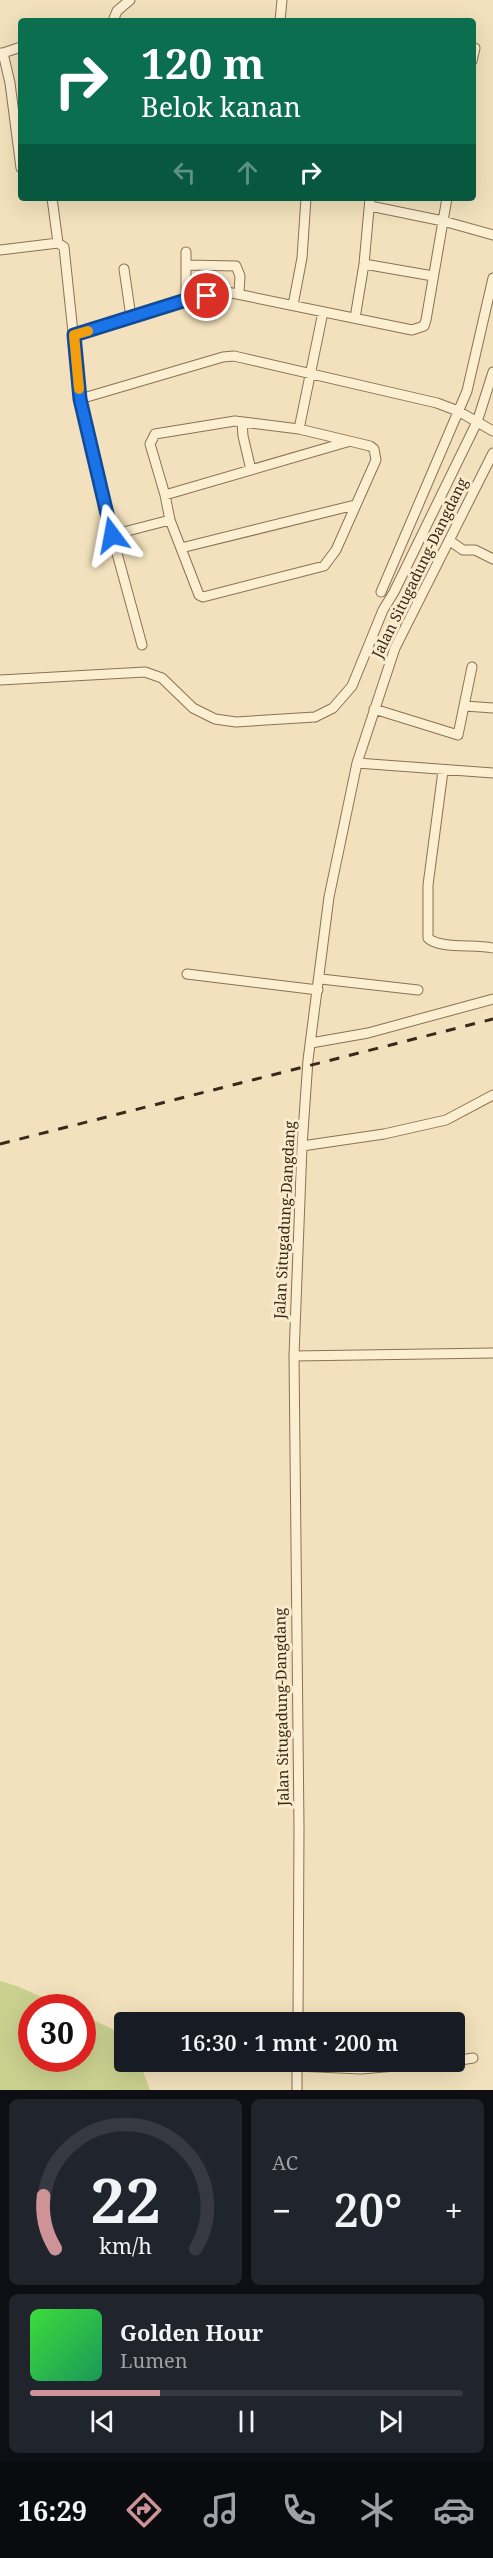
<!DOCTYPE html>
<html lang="id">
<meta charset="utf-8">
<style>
:root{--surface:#171b24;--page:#20242c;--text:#f1f3f6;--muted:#9ea1a6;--line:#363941;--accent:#cd9396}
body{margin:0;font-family:"Noto Serif",serif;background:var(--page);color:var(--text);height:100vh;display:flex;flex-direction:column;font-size:22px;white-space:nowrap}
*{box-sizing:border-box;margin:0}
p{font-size:20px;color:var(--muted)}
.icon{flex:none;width:33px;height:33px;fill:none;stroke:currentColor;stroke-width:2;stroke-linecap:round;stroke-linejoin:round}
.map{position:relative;height:2090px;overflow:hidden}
.side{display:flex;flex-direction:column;gap:9px;padding:9px;background:#0d0f14;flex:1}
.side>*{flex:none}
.guide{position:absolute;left:18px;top:18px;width:458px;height:183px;border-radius:6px;box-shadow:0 6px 24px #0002;background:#0b6e4f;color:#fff;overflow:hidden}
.speed{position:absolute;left:18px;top:1994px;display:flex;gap:12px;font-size:30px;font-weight:700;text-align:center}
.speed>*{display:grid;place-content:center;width:78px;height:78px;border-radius:50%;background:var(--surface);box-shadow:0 6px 24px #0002;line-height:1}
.speed .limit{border:9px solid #d22;background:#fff;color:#111}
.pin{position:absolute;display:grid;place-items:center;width:51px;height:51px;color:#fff;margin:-26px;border:3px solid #fff;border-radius:50%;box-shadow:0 2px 6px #0007}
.me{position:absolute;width:66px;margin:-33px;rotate:347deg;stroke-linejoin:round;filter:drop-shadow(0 0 4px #0008)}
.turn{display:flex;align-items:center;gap:21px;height:126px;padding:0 24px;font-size:27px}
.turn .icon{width:78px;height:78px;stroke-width:2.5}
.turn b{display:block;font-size:42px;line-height:51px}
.lanes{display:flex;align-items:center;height:57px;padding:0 24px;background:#0003;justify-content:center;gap:30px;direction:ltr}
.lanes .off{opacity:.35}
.big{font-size:45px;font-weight:600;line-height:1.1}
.side .tile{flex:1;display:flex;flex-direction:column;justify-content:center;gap:9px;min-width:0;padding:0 21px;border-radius:9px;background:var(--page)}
.side .dial{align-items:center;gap:0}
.dial svg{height:156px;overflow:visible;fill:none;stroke:var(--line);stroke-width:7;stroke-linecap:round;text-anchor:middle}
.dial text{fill:var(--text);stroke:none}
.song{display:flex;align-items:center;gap:18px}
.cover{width:72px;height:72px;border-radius:9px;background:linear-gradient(135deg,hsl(120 70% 55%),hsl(150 70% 35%))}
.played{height:6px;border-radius:3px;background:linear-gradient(90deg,var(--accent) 30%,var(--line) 30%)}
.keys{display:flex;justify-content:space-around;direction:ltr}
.heat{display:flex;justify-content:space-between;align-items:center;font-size:33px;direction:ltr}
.side .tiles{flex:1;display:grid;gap:9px;grid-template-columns:1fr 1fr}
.tile:last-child{grid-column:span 2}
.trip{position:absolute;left:114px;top:2012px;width:351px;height:60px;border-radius:6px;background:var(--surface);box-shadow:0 6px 24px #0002;font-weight:600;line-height:60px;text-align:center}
.tabs{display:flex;height:96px;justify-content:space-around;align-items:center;background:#090b0e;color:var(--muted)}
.tabs .icon{width:42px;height:42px}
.tabs .active{color:var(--accent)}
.tabs b{font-size:27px;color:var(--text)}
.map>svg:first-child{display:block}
</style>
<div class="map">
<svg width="493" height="2090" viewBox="0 0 493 2090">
<rect width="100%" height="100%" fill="#f2e1bc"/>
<!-- green -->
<path fill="#cad18f" d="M0,1981l17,5 47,21h-32v51h50l1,-43 31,15 10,8v23h15l11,29h-150z"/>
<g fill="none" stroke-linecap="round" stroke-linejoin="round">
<!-- minor casing -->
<g stroke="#8c7153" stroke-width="11">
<path id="minor" d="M113,21l4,-10 13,-11
M280,21l2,-21
M472,48h3l-3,13
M0,53h3l7,30 11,85
M3,53l18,-6
M52,198l6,45
M370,206l73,15 50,14
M0,250l58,-7 6,4 16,152 32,136 30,110
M186,252v48
M364,264l69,12
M186,265l50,1 4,10 -1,17
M124,269l7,48
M293,305l9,-47 4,-60
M355,318l9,-54 6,-66
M74,335l112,-35 41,-8 185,38 12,-4 2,-6 21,-122
M80,399l143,-42 11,-1 203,47 21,8 35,20
M235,421l64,8 71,17 4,3 2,11 -40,90 -12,16 -121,31 -4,-2 -29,-75 -5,-25 -15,-51 5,-10z
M242,422l1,14 8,34
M299,429l24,-117
M165,495l182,-53
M112,535l58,-15
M450,541l13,9h12l18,9
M181,548l174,-43
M381,592l86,-201 26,-113
M0,680l145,-8 17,6 31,30 22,11 21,3 79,-5 18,-9 19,-22 31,-76 11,-18 83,-170 16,-50
M465,706l28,2
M374,709l84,26 14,-68
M357,763l136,10
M443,771l-15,114v53c11,11 47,6 65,10
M187,974l131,16
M321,979l97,11
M311,1043l57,-10 125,-34
M302,1146l82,-12 62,-14 47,-25
M294,1356l199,-3
M298,2022l1,-195 -5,-471 8,-210 6,-86 21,-163 28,-134 38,-115 98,-195
M454,2061l19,-3
M297,2066l64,3 92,-8
M297,2090v-29"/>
</g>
<!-- minor -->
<use href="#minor" stroke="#fceed0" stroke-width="9"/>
<!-- rail -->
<path stroke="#39291a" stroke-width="3" stroke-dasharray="10 10" stroke-linecap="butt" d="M0,1144l493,-125"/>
</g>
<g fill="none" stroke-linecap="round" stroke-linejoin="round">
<!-- route casing -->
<g stroke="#114b97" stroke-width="15">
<path id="route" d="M112,535l-32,-136 -6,-64 112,-35 21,-4"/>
</g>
<!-- route -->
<use href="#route" stroke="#1a73e8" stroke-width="10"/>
<!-- slow -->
<path stroke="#f59e0b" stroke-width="10" d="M79,389l-5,-54 14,-4"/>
</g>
<g text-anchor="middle" stroke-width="6" stroke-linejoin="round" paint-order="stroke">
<!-- street labels -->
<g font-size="15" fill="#39291a" stroke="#f9ebcc">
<text transform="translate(420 568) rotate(-64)" y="5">Jalan Situgadung-Dangdang</text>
<text transform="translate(285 1220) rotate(-87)" y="5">Jalan Situgadung-Dangdang</text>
<text transform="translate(282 1707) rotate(-91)" y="5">Jalan Situgadung-Dangdang</text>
</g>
</g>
</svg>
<div class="speed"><div class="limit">30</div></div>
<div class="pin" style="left:207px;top:296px;background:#d93025"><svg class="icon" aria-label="arrive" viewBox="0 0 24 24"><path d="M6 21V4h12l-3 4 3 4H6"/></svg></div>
<svg class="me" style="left:112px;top:535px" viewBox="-20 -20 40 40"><path d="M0-17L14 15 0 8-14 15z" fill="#1a73e8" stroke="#fff" stroke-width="4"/></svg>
<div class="trip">16:30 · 1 mnt · 200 m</div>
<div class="guide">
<div class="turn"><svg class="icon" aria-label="right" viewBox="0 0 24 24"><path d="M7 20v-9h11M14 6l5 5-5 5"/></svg><div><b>120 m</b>Belok kanan</div></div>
<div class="lanes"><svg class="icon off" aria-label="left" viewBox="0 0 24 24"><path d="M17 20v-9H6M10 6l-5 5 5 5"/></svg><svg class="icon off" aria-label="ahead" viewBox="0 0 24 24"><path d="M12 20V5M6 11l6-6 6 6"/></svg><svg class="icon" aria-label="right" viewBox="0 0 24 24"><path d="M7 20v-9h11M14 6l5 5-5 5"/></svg></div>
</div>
</div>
<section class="side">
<div class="tiles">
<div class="tile dial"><svg viewBox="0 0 100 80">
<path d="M14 69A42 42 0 1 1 86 69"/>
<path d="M14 69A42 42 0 0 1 8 42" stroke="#cd9396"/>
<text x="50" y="56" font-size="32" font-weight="700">22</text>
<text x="50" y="72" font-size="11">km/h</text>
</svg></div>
<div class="tile"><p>AC</p>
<div class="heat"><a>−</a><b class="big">20°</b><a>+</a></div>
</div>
<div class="tile">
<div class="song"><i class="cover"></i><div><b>Golden Hour</b><p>Lumen</p></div></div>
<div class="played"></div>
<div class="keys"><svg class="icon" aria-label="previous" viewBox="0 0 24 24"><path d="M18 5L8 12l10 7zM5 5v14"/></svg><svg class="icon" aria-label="pause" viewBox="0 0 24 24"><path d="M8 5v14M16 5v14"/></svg><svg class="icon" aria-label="next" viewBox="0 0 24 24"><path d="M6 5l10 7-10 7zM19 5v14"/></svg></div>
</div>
</div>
</section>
<nav class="tabs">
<b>16:29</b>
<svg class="icon active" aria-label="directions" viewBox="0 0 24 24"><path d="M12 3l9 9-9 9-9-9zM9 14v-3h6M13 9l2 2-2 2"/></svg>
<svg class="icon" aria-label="music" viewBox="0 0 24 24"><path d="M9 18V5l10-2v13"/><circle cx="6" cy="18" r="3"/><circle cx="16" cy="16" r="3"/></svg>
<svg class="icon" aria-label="phone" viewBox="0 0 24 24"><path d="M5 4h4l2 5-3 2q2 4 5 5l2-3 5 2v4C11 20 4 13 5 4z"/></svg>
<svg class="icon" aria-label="climate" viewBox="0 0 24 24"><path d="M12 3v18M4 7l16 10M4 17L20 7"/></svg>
<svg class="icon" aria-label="car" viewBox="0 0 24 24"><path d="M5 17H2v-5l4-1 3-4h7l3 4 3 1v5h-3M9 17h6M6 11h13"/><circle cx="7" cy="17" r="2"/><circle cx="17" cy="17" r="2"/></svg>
</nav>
